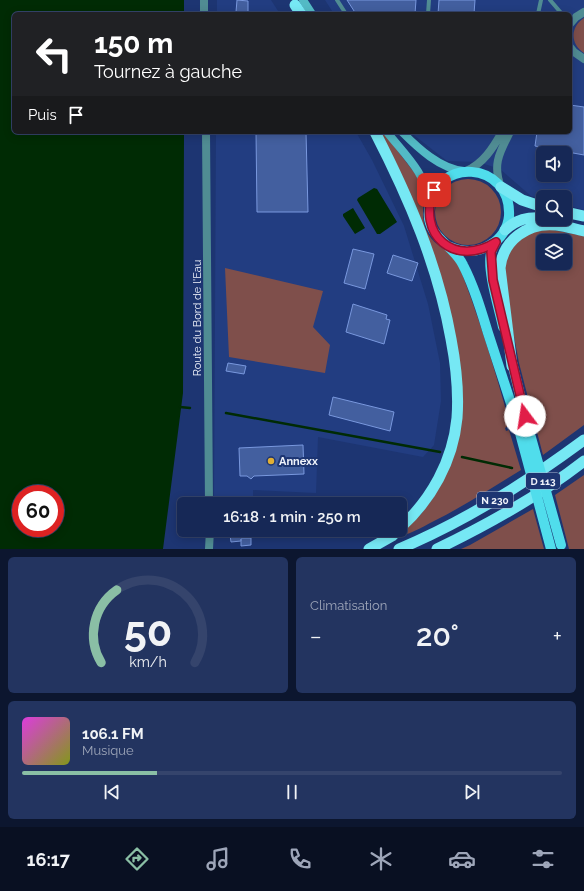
<!DOCTYPE html>
<html lang="fr">
<meta charset="utf-8">
<style>
:root{--surface:#162856;--page:#233460;--text:#f1f3f6;--muted:#9ea6b9;--line:#35446c;--accent:#8abfa5}
body{margin:0;font-family:Raleway,sans-serif;background:var(--page);color:var(--text);height:100vh;display:flex;flex-direction:column;font-size:15px;white-space:nowrap}
*{box-sizing:border-box;margin:0}
p{font-size:13px;color:var(--muted)}
.icon{flex:none;width:22px;height:22px;fill:none;stroke:currentColor;stroke-width:2;stroke-linecap:round;stroke-linejoin:round}
.map{position:relative;height:549px;overflow:hidden}
.details{display:flex;flex-direction:column;gap:8px;padding:8px;background:#0c162f;flex:1}
.details>*{flex:none}
.top-card{position:absolute;left:12px;top:12px;width:560px;height:122px;border-radius:6px;box-shadow:0 2px 10px #0003,0 0 0 1px var(--line);background:#202124;color:#fff;overflow:hidden}
.fabs{position:absolute;left:536px;top:146px;display:grid;gap:8px}
.fabs a{display:grid;place-items:center;width:36px;height:36px;border-radius:6px;background:var(--surface);box-shadow:0 2px 10px #0003,0 0 0 1px var(--line);font-size:20px}
.speed{position:absolute;left:12px;top:485px;display:flex;gap:8px;font-size:20px;font-weight:700;text-align:center}
.speed>*{display:grid;place-content:center;width:52px;height:52px;border-radius:50%;background:var(--surface);box-shadow:0 2px 10px #0003,0 0 0 1px var(--line);line-height:1}
.speed .limit{border:6px solid #d22;background:#fff;color:#111}
.pin{position:absolute;display:grid;place-items:center;width:34px;height:34px;color:#fff;margin:-17px;border-radius:8px;box-shadow:0 2px 6px #0006}
.me{position:absolute;width:44px;margin:-22px;rotate:346deg;stroke-linejoin:round;filter:drop-shadow(0 0 3px #0008)}
.turn{display:flex;align-items:center;gap:14px;height:84px;padding:0 16px;font-size:18px}
.turn .icon{width:52px;height:52px;stroke-width:2.5}
.turn b{display:block;font-size:28px;line-height:34px}
.then{display:flex;align-items:center;height:38px;padding:0 16px;background:#0003;gap:8px;font-size:15px}
.big{font-size:30px;font-weight:600;line-height:1.1}
.details .card{flex:1;display:flex;flex-direction:column;justify-content:center;gap:6px;min-width:0;padding:0 14px;border-radius:6px;background:var(--page)}
.details .dial{align-items:center;gap:0}
.dial svg{height:104px;overflow:visible;fill:none;stroke:var(--line);stroke-width:7;stroke-linecap:round;text-anchor:middle}
.dial text{fill:var(--text);stroke:none}
.song{display:flex;align-items:center;gap:12px}
.cover{width:48px;height:48px;border-radius:6px;background:linear-gradient(135deg,hsl(300 70% 55%),hsl(70 70% 35%))}
.played{height:4px;border-radius:2px;background:linear-gradient(90deg,var(--accent) 25%,var(--line) 25%)}
.keys{display:flex;justify-content:space-around;direction:ltr}
.heat{display:flex;justify-content:space-between;align-items:center;font-size:22px;direction:ltr}
.details .tiles{flex:1;display:grid;gap:8px;grid-template-columns:1fr 1fr}
.card:last-child{grid-column:span 2}
.trip{position:absolute;left:177px;top:497px;width:230px;height:40px;border-radius:6px;background:var(--surface);box-shadow:0 2px 10px #0003,0 0 0 1px var(--line);font-weight:600;line-height:40px;text-align:center}
.menu{display:flex;height:64px;justify-content:space-around;align-items:center;background:#091022;color:var(--muted)}
.menu .icon{width:28px;height:28px}
.menu .current{color:var(--accent)}
.menu b{font-size:18px;color:var(--text)}
.map>svg:first-child{display:block}
</style>
<div class="map">
<svg width="584" height="549" viewBox="0 0 584 549">
<rect width="100%" height="100%" fill="#1d3572"/>
<!-- built -->
<path fill="#223d81" fill-rule="evenodd" d="M217,0h54l9,14h-63z
M325,0h259v210l-19,-5v-8h-22v2l-12,-3 -31,-27 -22,-7 -31,-1 -37,-29h160v-118h-236zM543,153h22v22h-22z
M216,132h140l16,28 32,66 24,78 12,59 1,38 -7,44 -11,12 -105,-20 -2,56 -63,-3v7l-39,1z"/>
<!-- green -->
<path fill="#7f4f4b" fill-rule="evenodd" d="M584,18v35c-14,-9 -14,-26 0,-35z
M380,132h3l37,48c8,16 -1,33 6,50 7,16 21,18 31,31 21,53 38,108 53,164l-5,3 1,3 3,-1 12,40c-29,18 -57,36 -87,51 -13,7 -26,14 -40,17l27,-24 12,-16 19,-39 1,-132z
M435 212a33 33 0 1 1 66 0a33 33 0 1 1-66 0Z
M548,229l36,7v189l-41,30 -24,-92 -16,-85 2,-24 19,-20zM543,241h22v22h-22z
M225,268l98,23 -10,36 17,18 -5,28 -96,-16z
M584,475v74h-15l-14,-54z
M533,509l11,40h-83l9,-4z"/>
<!-- water -->
<path fill="#002b04" fill-rule="evenodd" d="M0,0h184v14h-170v118h170l-1,261 -20,156h-163zM21,494h34v34h-34z
M374,188l3,1 20,33 -17,12h-3l-20,-34 1,-2z
M353,208l12,20 -10,6 -12,-18v-2z"/>
<g fill="none" stroke-linecap="round" stroke-linejoin="round">
<!-- stream -->
<path stroke="#002b04" stroke-width="2.5" d="M180,407l10,1
M226,413l214,39
M462,457l50,11"/>
</g>
<!-- building -->
<path fill="#435f9f" stroke="#7998de" d="M237,0l11,1v11h-12z
M347,0h69l-1,14h-59z
M439,0h36l-1,14h-36z
M570,105l14,2v48l-49,-9 2,-14h33z
M256,132h50l2,80h-51z
M353,249l21,5 -9,35 -21,-6z
M393,255l25,8 -6,18 -25,-8z
M353,304l34,11 -1,4 4,1 -6,24 -38,-12z
M228,363l18,3 -2,8 -18,-3z
M333,397l61,15 -4,19 -61,-16z
M303,445l1,29 -50,2 -3,3 -4,-3h-7l-1,-28z
M230,535h11v3h10v7l-10,1v-7v2l-10,1z"/>
<g fill="none" stroke-linecap="round" stroke-linejoin="round">
<!-- service -->
<path stroke="#508c93" stroke-width="4" d="M337,0l9,14
M550,0l12,14
M428,14l1,-14
M538,14l3,-14"/>
<!-- minor -->
<path stroke="#508c93" stroke-width="8" d="M570,24l6,-7 8,-5
M570,47l4,5 10,7
M466,171c17,-7 27,-23 36,-39
M501,187c-9,-23 -1,-35 9,-55"/>
<!-- tertiary -->
<path stroke="#508c93" stroke-width="8" d="M204,0v14
M206,132l3,372
M209,549l1,-19"/>
<!-- secondary -->
<path stroke="#53bac5" stroke-width="8" d="M303,0l9,14
M387,132c17,22 39,41 42,70
M402,132c16,16 38,37 62,39"/>
<!-- primary -->
<path stroke="#50ddec" stroke-width="10" d="M496,242c-2,3 -4,7 -5,11 -4,18 8,55 12,74
M448,246c14,6 28,8 42,-1 11,-6 18,-17 19,-29 3,-55 -76,-61 -80,-5 -3,26 25,34 34,54 11,21 18,45 25,68 10,30 19,59 29,89
M511,358l14,58"/>
<!-- trunk -->
<path stroke="#76e8f4" stroke-width="11" d="M295,5l6,9
M375,132c34,66 63,134 76,207 5,26 8,52 6,79 -4,43 -26,82 -57,110
M501,187l21,13 21,7
M565,212l19,4
M505,230c12,-11 22,-13 38,-12
M512,366l-12,-98c3,-28 28,-46 56,-43 9,1 19,4 28,6
M369,549l23,-13 6,-6
M399,549c67,-28 127,-66 185,-109
M437,549c52,-25 102,-53 147,-88"/>
<!-- primary-bridge -->
<path stroke="#50ddec" stroke-width="10" d="M525,416l36,129
M517,422l34,127"/>
</g>
<g fill="none" stroke-linecap="round" stroke-linejoin="round">
<!-- route casing -->
<g stroke="#92132f" stroke-width="10">
<path id="route" d="M434,190c-18,45 21,78 62,52l-5,10 2,28 32,136"/>
</g>
<!-- route -->
<use href="#route" stroke="#e11d48" stroke-width="7"/>
</g>
<!-- markers -->
<circle fill="#e1af34" stroke="#1d3572" stroke-width="1.5" cx="271" cy="461" r="4"/>
<g text-anchor="middle" stroke-width="4" stroke-linejoin="round" paint-order="stroke">
<!-- shield labels -->
<g fill="#1d3572" stroke="#b1bad2" stroke-width="1">
<rect x="526" y="473" width="34" height="16" rx="3"/>
<rect x="477" y="492" width="36" height="16" rx="3"/>
</g>
<g font-size="10" font-weight="bold" fill="#f0f3fb">
<text x="543" y="485">D 113</text>
<text x="495" y="504">N 230</text>
</g>
<!-- street labels -->
<g font-size="11" fill="#f0f3fb" stroke="#1d3572">
<text transform="translate(197 318) rotate(-90)" y="4">Route du Bord de l'Eau</text>
</g>
<!-- poi labels -->
<g font-size="11" font-weight="bold" fill="#f0f3fb" stroke="#1d3572" text-anchor="start">
<text x="279" y="465">Annexx</text>
</g>
</g>
</svg>
<div class="fabs">
<a><svg class="icon" aria-label="sound" viewBox="0 0 24 24"><path d="M4 9h4l5-4v14l-5-4H4zM17 9q2 3 0 6"/></svg></a>
<a><svg class="icon" aria-label="search" viewBox="0 0 24 24"><circle cx="10" cy="10" r="6"/><path d="M15 15l6 6"/></svg></a>
<a><svg class="icon" aria-label="layers" viewBox="0 0 24 24"><path d="M12 4l9 5-9 5-9-5zM3 14l9 5 9-5"/></svg></a>
</div>
<div class="speed"><div class="limit">60</div></div>
<div class="pin" style="left:434px;top:190px;background:#d93025"><svg class="icon" aria-label="arrive" viewBox="0 0 24 24"><path d="M6 21V4h12l-3 4 3 4H6"/></svg></div>
<svg class="me" style="left:525px;top:416px" viewBox="-20 -20 40 40"><circle r="19" fill="#fff"/><path d="M0-13L10 11 0 6-10 11z" fill="#e11d48"/></svg>
<div class="trip">16:18 · 1 min · 250 m</div>
<div class="top-card">
<div class="turn"><svg class="icon" aria-label="left" viewBox="0 0 24 24"><path d="M17 20v-9H6M10 6l-5 5 5 5"/></svg><div><b>150 m</b>Tournez à gauche</div></div>
<div class="then">Puis<svg class="icon" aria-label="arrive" viewBox="0 0 24 24"><path d="M6 21V4h12l-3 4 3 4H6"/></svg></div>
</div>
</div>
<section class="details">
<div class="tiles">
<div class="card dial"><svg viewBox="0 0 100 80">
<path d="M14 69A42 42 0 1 1 86 69"/>
<path d="M14 69A42 42 0 0 1 26 13" stroke="#8abfa5"/>
<text x="50" y="56" font-size="32" font-weight="700">50</text>
<text x="50" y="72" font-size="11">km/h</text>
</svg></div>
<div class="card"><p>Climatisation</p>
<div class="heat"><a>−</a><b class="big">20°</b><a>+</a></div>
</div>
<div class="card">
<div class="song"><i class="cover"></i><div><b>106.1 FM</b><p>Musique</p></div></div>
<div class="played"></div>
<div class="keys"><svg class="icon" aria-label="previous" viewBox="0 0 24 24"><path d="M18 5L8 12l10 7zM5 5v14"/></svg><svg class="icon" aria-label="pause" viewBox="0 0 24 24"><path d="M8 5v14M16 5v14"/></svg><svg class="icon" aria-label="next" viewBox="0 0 24 24"><path d="M6 5l10 7-10 7zM19 5v14"/></svg></div>
</div>
</div>
</section>
<nav class="menu">
<b>16:17</b>
<svg class="icon current" aria-label="directions" viewBox="0 0 24 24"><path d="M12 3l9 9-9 9-9-9zM9 14v-3h6M13 9l2 2-2 2"/></svg>
<svg class="icon" aria-label="music" viewBox="0 0 24 24"><path d="M9 18V5l10-2v13"/><circle cx="6" cy="18" r="3"/><circle cx="16" cy="16" r="3"/></svg>
<svg class="icon" aria-label="phone" viewBox="0 0 24 24"><path d="M5 4h4l2 5-3 2q2 4 5 5l2-3 5 2v4C11 20 4 13 5 4z"/></svg>
<svg class="icon" aria-label="climate" viewBox="0 0 24 24"><path d="M12 3v18M4 7l16 10M4 17L20 7"/></svg>
<svg class="icon" aria-label="car" viewBox="0 0 24 24"><path d="M5 17H2v-5l4-1 3-4h7l3 4 3 1v5h-3M9 17h6M6 11h13"/><circle cx="7" cy="17" r="2"/><circle cx="17" cy="17" r="2"/></svg>
<svg class="icon" aria-label="filters" viewBox="0 0 24 24"><path d="M4 7h16M4 17h16"/><circle cx="9" cy="7" r="2"/><circle cx="15" cy="17" r="2"/></svg>
</nav>
